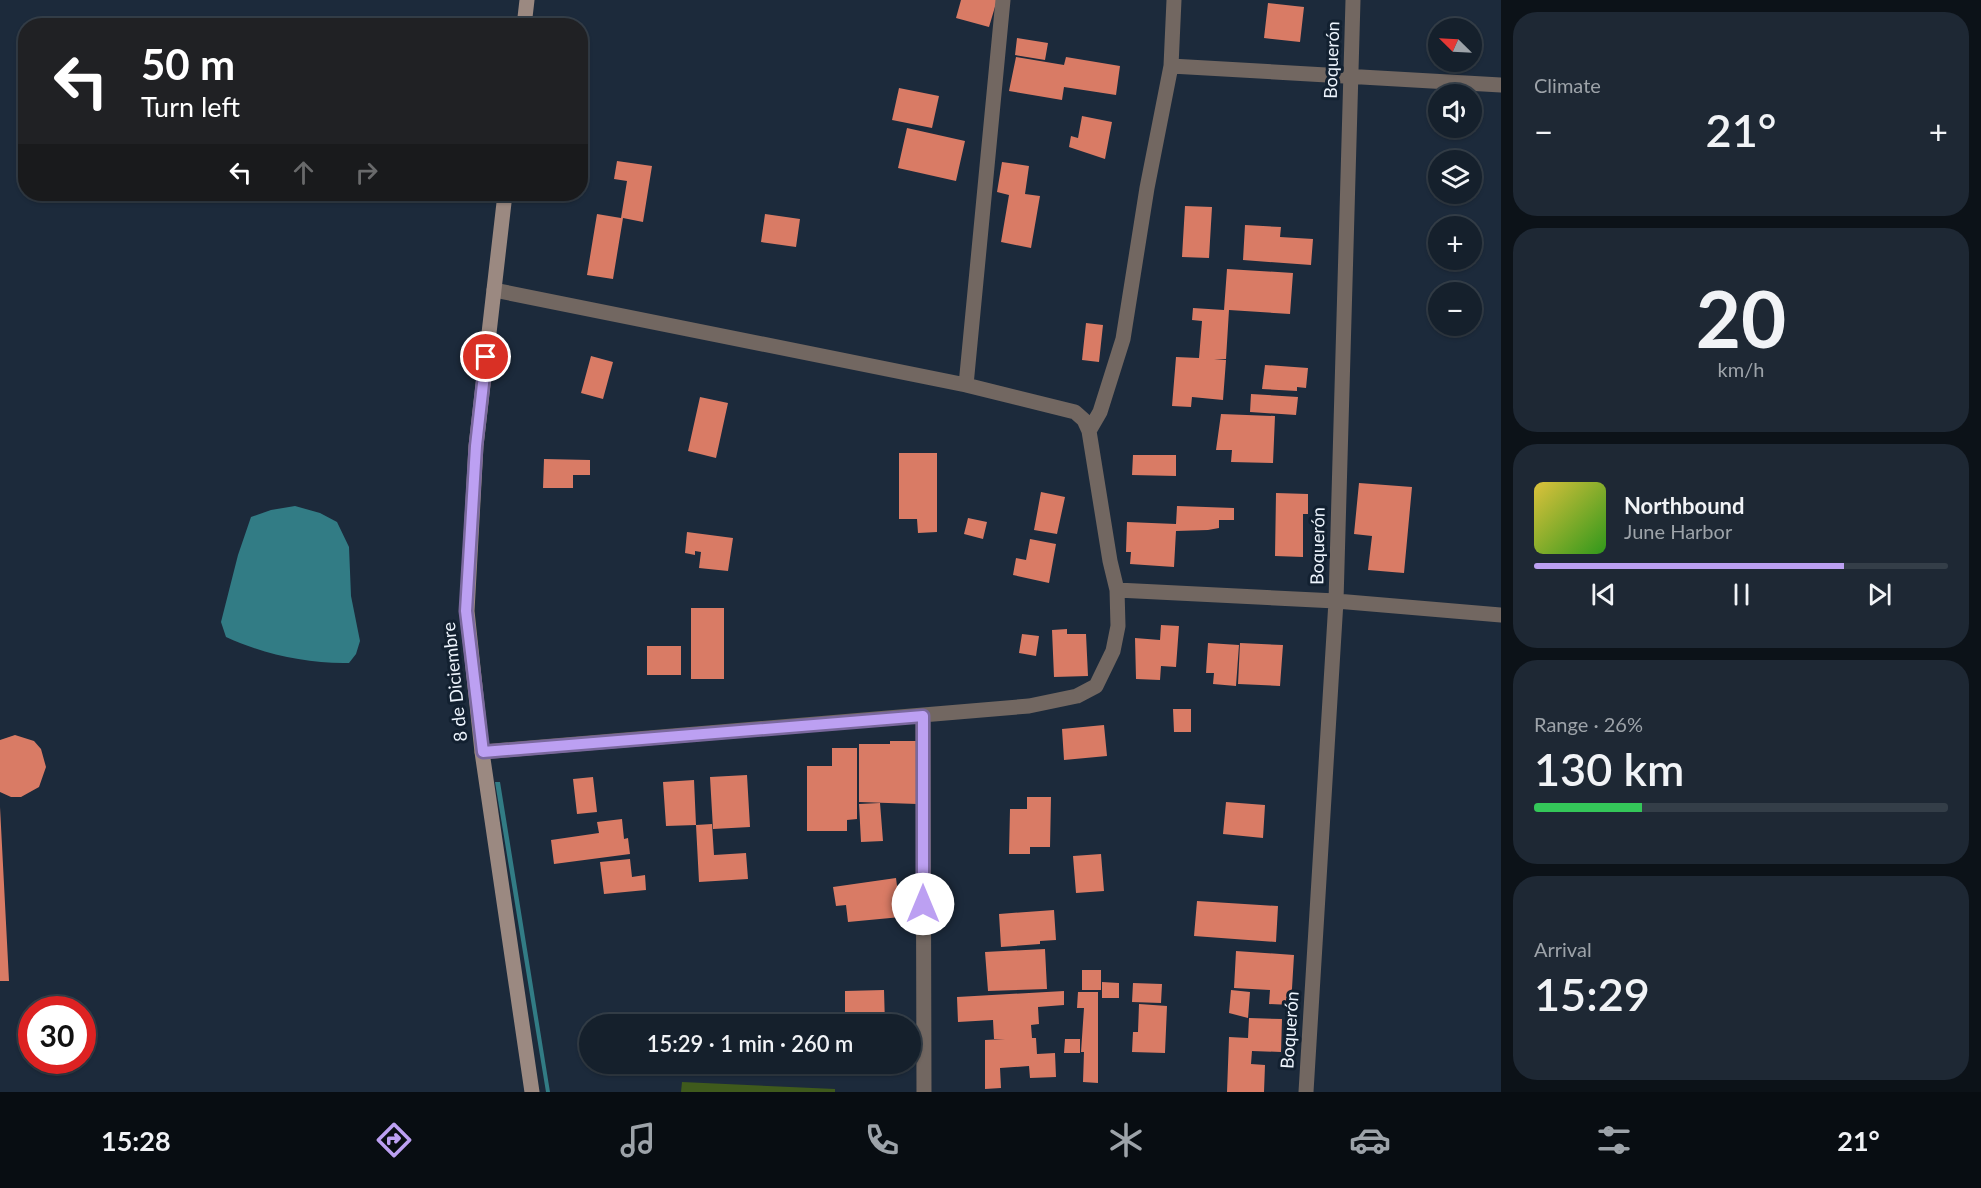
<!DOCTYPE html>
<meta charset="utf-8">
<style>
:root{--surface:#15202c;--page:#1e2834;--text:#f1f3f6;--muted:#9da3a9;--line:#343e48;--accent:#bca0f2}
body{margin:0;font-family:Lato,sans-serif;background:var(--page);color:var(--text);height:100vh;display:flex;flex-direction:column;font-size:22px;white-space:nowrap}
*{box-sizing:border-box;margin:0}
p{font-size:20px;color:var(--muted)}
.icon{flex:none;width:33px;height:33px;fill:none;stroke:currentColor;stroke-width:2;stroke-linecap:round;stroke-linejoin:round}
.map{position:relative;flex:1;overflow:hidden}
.side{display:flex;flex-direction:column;gap:12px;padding:12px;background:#0c1218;width:480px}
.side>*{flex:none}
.hud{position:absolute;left:18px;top:18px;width:570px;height:183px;border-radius:24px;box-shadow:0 2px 4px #0004,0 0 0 2px var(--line);background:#202124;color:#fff;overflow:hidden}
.needle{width:39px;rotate:294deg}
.fabs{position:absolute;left:1428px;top:18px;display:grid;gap:12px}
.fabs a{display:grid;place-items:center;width:54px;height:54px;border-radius:50%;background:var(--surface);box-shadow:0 2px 4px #0004,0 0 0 2px var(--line);font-size:30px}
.speed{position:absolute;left:18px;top:996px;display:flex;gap:12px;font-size:30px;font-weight:700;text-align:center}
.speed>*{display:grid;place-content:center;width:78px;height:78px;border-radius:50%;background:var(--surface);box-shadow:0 2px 4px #0004,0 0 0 2px var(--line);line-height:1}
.speed .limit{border:9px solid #d22;background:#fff;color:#111}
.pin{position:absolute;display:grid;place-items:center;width:51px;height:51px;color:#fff;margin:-26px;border:3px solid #fff;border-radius:50%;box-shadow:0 2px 6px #0007}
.me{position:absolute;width:66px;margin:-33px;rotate:0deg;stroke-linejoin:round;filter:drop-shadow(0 0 4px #0008)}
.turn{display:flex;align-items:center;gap:21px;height:126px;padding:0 24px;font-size:27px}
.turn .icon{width:78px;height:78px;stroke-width:2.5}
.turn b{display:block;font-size:42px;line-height:51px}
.lanes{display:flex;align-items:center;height:57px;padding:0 24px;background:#0003;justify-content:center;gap:30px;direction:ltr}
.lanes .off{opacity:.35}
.big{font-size:45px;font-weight:600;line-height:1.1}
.side .card{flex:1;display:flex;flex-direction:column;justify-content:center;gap:9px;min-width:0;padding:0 21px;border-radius:24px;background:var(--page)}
.side .dial{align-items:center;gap:0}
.dial b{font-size:78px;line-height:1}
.song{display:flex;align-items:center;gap:18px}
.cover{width:72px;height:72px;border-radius:9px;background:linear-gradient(135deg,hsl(50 70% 55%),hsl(110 70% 35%))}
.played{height:6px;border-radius:3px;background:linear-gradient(90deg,var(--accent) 75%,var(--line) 75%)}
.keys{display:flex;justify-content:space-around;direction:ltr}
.heat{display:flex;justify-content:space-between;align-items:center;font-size:33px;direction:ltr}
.charge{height:9px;border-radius:4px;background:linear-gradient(90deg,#34c759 26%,var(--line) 0)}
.trip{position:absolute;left:579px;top:1014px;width:342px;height:60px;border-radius:30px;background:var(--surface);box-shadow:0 2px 4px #0004,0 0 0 2px var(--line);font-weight:600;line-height:60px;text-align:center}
.menu{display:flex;height:96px;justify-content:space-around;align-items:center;background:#080d12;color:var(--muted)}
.menu .icon{width:42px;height:42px}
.menu .current{color:var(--accent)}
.menu b{font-size:27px;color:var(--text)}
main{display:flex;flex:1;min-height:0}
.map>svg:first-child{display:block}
</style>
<main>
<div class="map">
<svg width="1501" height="1092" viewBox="0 0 1501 1092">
<rect width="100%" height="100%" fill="#1c2a3b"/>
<!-- green -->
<path fill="#3f5a1c" d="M682,1082l153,7v3h-154z"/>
<!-- water -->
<path fill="#327c85" d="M295,506l25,7 17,9 12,25 2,49 9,45 -4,13 -7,9c-41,1 -86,-9 -123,-26l-5,-15 17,-67 13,-38 20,-7z
M495,782h5l50,310h-4z"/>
<!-- building -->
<path fill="#d97b65" d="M961,0h36l-8,27 -33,-9z
M1268,3l36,4 -4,35 -36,-4z
M1017,38l31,5 -3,17 -30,-5z
M1016,57l48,8 2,-8 54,9 -4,29 -52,-8 -2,13 -53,-9z
M899,88l40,8 -7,32 -40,-8z
M1082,116l30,6 -7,37 -36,-12 2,-11 7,2z
M907,128l58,13 -9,40 -58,-13z
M617,161l35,5 -9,56 -20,-4 -10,61 -26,-4 10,-61 24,4 6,-37 -13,-2z
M1002,162l27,4 -4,28 15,2 -9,52 -30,-6 8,-47 -12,-3z
M1185,206l27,1 -3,51 -27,-1z
M765,214l35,5 -4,28 -35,-5z
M1245,225l36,2 -1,10 33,2 -2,26 -68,-5z
M1227,269l66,4 -3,41 -61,-4 -3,49h-12l12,1 -3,40 -31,-3 -1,10 -19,-1 4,-49 23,1 3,-37 -10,-1 1,-12 31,2z
M1086,323l17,2 -4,37 -17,-2z
M591,356l22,6 -10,37 -22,-6z
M1265,365l43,3 -2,20 -9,-1v4l-35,-2z
M1251,394l47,3 -2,18 -46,-3z
M700,397l28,6 -12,55 -28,-7z
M1221,414l54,2 -2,47 -42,-1 1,-12h-16z
M899,453h38v79l-19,1 -1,-14h-18z
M1133,455h43v21l-44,-1z
M544,459l46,1v15h-17v13h-30z
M1359,483l53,4 -8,86 -36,-3 4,-34 -18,-2z
M1041,492l24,5 -8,37 -23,-4z
M1276,493l32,1v20h-5v43l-28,-1z
M1177,506l57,2v12h-15v8l-11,2 -32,1 -2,36 -44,-3 1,-12h-5l1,-30 49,2z
M968,518l19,4 -4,17 -19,-5z
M687,532l46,6 -5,33 -29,-3 2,-16 -6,-1v4l-10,-2z
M1030,539l26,5 -7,39 -36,-8 3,-17 10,2z
M691,608h33v71h-33z
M1161,625l18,1 -3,41 -15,-1 -1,14 -24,-1 -1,-41 25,2z
M1067,629v5h19l2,42 -34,1 -2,-47z
M1022,634l17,2 -3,20 -17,-3z
M1208,643l31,2 -3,41 -23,-2 1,-11h-8z
M1240,643l43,2 -3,41 -42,-2z
M647,646h34v29h-34z
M1173,709h18v23h-17z
M1104,725l3,31 -43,4 -2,-31z
M15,735l19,6 7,8 5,18 -7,20 -18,10h-10l-11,-5v-52z
M890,741h27v63l-58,-2v-58h31z
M832,748h25v71l-10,1v11h-40v-65h25z
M747,775l3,52 -37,2 -3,-52z
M593,777l4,35 -20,2 -4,-35z
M694,780l2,45 -30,1 -3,-44z
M1027,797h24l-1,50h-20v7h-21l1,-45h17z
M1226,802l39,3 -2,33 -40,-4z
M880,803l3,38 -22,1 -2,-38z
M0,807l9,174h-9z
M622,819l2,20 4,-1 2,16 -76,10 -3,-24 48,-7 -2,-11z
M712,824l2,31 32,-2 2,26 -49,3 -3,-57z
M1101,854l3,37 -28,2 -3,-37z
M630,859l2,18 13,-2 1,15 -42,4 -4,-32z
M896,878l5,39 -53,5 -2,-17 -10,1 -3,-19z
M1197,901l81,5 -2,36 -82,-6z
M1054,910l2,30 -16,1v3l-39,3 -2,-33z
M1045,949l2,40 -59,2 -3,-39z
M1236,951l58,4 -3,50 -22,-1 1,-14 -36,-2z
M1082,970h19v20h-19z
M1102,982l17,1v15h-17z
M1133,983l29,1 -1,19 -29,-1z
M884,990l1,34h-40v-33z
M1231,990l19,2 -2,26 -19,-5z
M1064,991v14l-26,2 1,17 -8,1 1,13h-5h9l1,16 18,-1 1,24 -26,1 -1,-12 -29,2 1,20 -16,1v-49l20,-1h-11l-1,-19 -35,2 -1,-25z
M1078,992h20v91l-15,-1 1,-30h-3l3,-44h-7z
M1139,1004l28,2 -2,47 -33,-1 1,-20h5z
M1249,1018l33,1 -1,33 -29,-1 -1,13 14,1 -1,27h-37l2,-55 19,1z
M1065,1039h15v14h-16z"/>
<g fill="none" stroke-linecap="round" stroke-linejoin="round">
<!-- street -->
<path stroke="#726761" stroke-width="15" d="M1171,66l330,19
M966,385l37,-385
M1089,431l11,-19 23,-73 24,-151 24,-122 3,-66
M1117,590l219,11 165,14
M923,716l1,376
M482,752l547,-46 48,-10 19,-10 17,-35 5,-25 -1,-36 -7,-29 -21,-130 -5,-11 -9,-8 -109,-27 -472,-95
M1306,1092l30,-491 17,-601"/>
<!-- secondary -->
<path stroke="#9b8981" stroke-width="15" d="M524,26l3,-26
M505,194l-29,252 -9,165 15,141 50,340"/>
</g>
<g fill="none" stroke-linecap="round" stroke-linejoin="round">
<!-- route casing -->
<g stroke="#7a689d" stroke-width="15">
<path id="route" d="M486,357l-10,89 -10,165 17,141 440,-36v188"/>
</g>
<!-- route -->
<use href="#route" stroke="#bca0f2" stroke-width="10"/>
</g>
<g text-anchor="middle" stroke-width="6" stroke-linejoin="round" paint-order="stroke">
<!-- street labels -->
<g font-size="18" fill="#edf4fd" stroke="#122030">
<text transform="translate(1332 60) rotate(-88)" y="6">Boquerón</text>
<text transform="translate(1318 546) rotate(-89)" y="6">Boquerón</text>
<text transform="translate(455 682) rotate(-96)" y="6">8 de Diciembre</text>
<text transform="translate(1290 1030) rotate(-86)" y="6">Boquerón</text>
</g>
</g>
</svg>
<div class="fabs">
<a><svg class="needle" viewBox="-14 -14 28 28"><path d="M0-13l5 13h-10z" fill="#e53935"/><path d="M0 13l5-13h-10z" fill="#9da3a9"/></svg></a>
<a><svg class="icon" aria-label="sound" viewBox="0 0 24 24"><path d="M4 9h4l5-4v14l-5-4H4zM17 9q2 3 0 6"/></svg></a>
<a><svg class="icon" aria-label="layers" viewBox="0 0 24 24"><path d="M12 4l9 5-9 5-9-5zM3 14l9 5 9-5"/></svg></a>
<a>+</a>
<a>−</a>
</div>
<div class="speed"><div class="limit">30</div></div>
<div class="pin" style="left:486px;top:357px;background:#d93025"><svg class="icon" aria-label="arrive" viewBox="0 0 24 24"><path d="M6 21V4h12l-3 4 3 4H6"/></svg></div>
<svg class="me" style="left:923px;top:904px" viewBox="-20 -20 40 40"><circle r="19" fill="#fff"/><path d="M0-13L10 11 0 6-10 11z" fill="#bca0f2"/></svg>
<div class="trip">15:29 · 1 min · 260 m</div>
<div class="hud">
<div class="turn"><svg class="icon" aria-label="left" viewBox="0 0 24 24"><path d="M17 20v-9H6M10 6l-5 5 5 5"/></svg><div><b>50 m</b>Turn left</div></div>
<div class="lanes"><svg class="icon" aria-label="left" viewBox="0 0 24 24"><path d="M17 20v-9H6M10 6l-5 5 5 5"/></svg><svg class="icon off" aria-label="ahead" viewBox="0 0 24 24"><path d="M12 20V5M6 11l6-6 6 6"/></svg><svg class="icon off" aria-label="right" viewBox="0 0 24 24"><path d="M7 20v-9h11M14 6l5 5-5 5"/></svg></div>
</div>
</div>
<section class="side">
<div class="card"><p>Climate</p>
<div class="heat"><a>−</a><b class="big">21°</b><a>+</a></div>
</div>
<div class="card dial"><b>20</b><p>km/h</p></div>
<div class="card">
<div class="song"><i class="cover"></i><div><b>Northbound</b><p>June Harbor</p></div></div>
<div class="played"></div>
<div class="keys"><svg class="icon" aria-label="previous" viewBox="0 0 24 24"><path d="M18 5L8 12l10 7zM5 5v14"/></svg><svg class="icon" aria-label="pause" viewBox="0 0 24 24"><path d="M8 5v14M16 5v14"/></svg><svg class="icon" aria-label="next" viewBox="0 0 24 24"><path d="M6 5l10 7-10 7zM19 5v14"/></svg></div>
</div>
<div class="card"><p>Range · 26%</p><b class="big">130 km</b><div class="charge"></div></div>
<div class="card"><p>Arrival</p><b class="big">15:29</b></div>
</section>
</main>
<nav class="menu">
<b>15:28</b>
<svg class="icon current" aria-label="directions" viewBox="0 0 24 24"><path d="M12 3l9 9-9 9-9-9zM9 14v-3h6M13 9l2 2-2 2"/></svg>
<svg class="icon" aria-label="music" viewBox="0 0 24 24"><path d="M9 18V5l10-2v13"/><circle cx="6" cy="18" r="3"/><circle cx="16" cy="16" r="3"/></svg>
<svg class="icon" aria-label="phone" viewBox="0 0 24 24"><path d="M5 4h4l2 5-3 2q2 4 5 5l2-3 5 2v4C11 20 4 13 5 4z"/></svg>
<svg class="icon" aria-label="climate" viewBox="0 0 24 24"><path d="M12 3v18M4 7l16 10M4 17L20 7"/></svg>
<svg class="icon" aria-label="car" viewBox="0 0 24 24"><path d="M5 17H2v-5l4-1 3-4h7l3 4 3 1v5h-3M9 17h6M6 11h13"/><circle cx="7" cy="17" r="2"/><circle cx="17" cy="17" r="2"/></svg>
<svg class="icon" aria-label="filters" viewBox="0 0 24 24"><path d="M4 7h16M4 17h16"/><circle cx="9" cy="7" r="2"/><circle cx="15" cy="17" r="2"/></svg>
<b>21°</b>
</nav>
